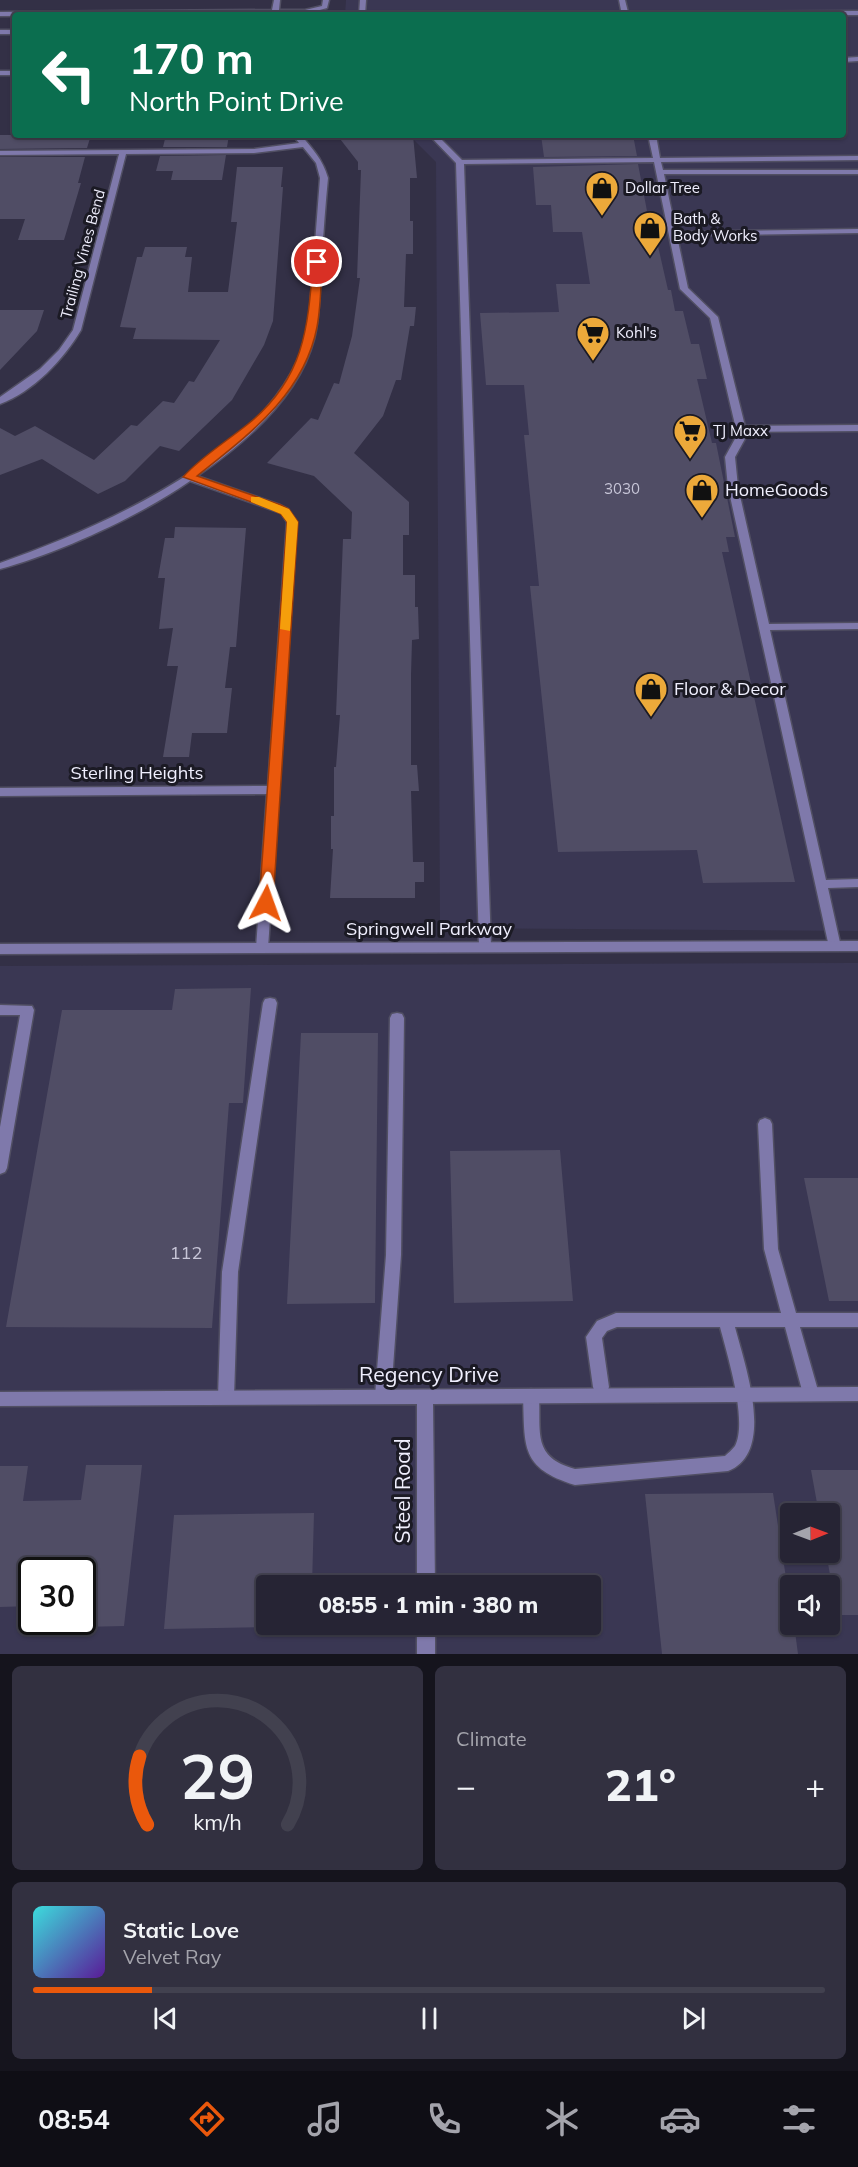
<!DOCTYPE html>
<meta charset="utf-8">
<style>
:root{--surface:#262434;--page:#323040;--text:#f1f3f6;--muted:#a4a4ac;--line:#42414f;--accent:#ea580c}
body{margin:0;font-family:Mulish,sans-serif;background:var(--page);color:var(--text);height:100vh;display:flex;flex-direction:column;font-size:22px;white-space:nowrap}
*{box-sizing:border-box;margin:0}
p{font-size:20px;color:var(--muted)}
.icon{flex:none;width:33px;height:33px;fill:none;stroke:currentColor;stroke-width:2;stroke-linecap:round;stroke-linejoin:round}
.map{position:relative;height:1654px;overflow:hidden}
.panel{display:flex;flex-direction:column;gap:12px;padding:12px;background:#15141d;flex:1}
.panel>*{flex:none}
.banner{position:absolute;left:12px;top:12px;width:834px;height:126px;border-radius:6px;box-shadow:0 2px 4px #0004,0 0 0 2px var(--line);background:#0b6e4f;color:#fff;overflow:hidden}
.needle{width:39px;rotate:89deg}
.controls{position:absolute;left:780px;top:1503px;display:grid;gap:12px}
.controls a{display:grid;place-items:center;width:60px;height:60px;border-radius:6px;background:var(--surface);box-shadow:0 2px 4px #0004,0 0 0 2px var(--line);font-size:30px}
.speed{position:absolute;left:18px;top:1557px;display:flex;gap:12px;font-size:30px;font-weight:700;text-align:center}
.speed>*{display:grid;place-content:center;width:78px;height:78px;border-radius:50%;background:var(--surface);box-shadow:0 2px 4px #0004,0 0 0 2px var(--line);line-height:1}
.speed .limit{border:3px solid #111;border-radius:9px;background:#fff;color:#111}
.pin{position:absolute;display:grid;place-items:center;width:51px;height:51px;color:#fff;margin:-26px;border:3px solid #fff;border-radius:50%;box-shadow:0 2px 6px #0007}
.me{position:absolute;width:66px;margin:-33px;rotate:4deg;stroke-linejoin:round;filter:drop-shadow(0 0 4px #0008)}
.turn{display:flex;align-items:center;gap:21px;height:126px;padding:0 18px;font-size:27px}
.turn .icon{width:78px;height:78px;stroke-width:2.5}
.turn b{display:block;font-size:42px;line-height:51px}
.big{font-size:45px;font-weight:800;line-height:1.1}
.panel .widget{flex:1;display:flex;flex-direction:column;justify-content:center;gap:9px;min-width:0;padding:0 21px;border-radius:9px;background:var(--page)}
.panel .dial{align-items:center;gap:0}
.dial svg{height:156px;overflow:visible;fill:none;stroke:var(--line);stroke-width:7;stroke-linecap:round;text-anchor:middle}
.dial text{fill:var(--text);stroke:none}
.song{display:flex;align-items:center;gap:18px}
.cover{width:72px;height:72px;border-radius:9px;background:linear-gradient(135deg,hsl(180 70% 55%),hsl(270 70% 35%))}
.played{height:6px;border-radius:3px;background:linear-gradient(90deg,var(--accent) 15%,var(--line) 15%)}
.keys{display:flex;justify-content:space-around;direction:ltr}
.heat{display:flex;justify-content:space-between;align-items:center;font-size:33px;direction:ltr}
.panel .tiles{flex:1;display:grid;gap:12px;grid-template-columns:1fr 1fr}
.widget:last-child{grid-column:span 2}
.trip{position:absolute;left:256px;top:1575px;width:345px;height:60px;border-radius:6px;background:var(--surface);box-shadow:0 2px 4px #0004,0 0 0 2px var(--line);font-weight:800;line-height:60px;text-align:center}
.tab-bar{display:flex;height:96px;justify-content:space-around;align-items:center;background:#0f0e15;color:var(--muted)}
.tab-bar .icon{width:42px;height:42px}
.tab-bar .current{color:var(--accent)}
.tab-bar b{font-size:27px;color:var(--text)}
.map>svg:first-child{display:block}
</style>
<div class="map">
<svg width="858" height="1654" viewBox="0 0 858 1654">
<rect width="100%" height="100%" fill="#333046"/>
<!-- built -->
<path fill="#3a3753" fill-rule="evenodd" d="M346,0h512v931l-418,-3 -4,-766 -27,-27h434v-120h-498z
M858,963v691h-858v-688zM790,1514h40v38h-40zM32,1570h50v52h-50zM267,1586h324v38h-324zM790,1586h40v38h-40z"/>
<!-- building -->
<path fill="#504d65" d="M0,135h91l-4,13 -87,1z
M166,135h63l-2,12h-64z
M337,135h76l4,43h-7v43h3v33h-7l-2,53h12l-2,19h-4l-9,54h-5l-13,36 -29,37 55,49v33h-6v40h12v32h3l1,32 -7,1 -1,35v90h6l2,26h-8l2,71h11v20h-9v16h-85l3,-49h-2v-33h3v-49h2l4,-52h-4l7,-176h8l1,-27 -38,-36 -47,-13 44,-45 7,2 16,-37 5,1 13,-48 8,-58h-3l4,-108h-3v-8z
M541,135h92l4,21 -93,1z
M226,155l-4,25h-51l2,-9h-17l4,-15z
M0,157h85l-7,26h3l-17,57h-46l7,-21h-25z
M638,164l9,47h3l18,79h3l4,21h8l8,33h8l8,35h-10l15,64h4l19,94h-9l3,15h-7l73,330 -92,1 -6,-33 -139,2 -28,-266h9l-15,-151h5l-5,-50h-38l-6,-72 79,-1 -3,-28h34l-8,-52h-29l-2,-27h-15l-3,-38z
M237,167h46l-2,20h2l-10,134 -9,24 -32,55 -53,51 -19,-5 -35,35 -27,13 -56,-35 -42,16v-47l15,8 20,-10 59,34 37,-35 6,1 26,-25 11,2 15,-22 5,1 26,-42 -87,-1 3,-11 -16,-1 17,-70h5l3,-10h42l-2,10h7l-4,35h40l9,-70h-6z
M0,310h44l-7,21 -37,39z
M175,527l71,1 -10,119h-6l-5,41h7l-5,45h-35l-3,24h-26l15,-91h-11l6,-38 -14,1 6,-51h-7l7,-40h9z
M251,988l-8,115h-14l-17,225 -206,-1 56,-317h110l3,-21z
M301,1033h77l-3,270 -88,1z
M560,1150l13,151 -119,2 -4,-152z
M804,1178h54v123h-29z
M86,1465h56l-18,161 -42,1v-57h-50v36l-32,1v-141h28l-5,35 58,-1z
M811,1470h47v145h-21l-11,-63h4v-38h-11z
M773,1493l17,111v20h4l4,30h-136l-17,-160z
M314,1513l-2,73h-45v41l-103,2 10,-114z"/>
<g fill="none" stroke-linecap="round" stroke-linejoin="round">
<!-- service casing -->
<g stroke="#514f63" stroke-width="3">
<path id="service" d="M274,0h6l-1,10h26l17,-4 1,-6h6l-2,8 -22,6 -305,2v-4l272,-2z
M360,0h6l-1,15h-6z
M619,0h6l3,12 230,-1v4h-236z
M0,30h15v4h-15z
M858,57v4l-15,1v-4z
M429,135h8l25,25 191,-2 -5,-23h8l4,23 198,-2v4l-197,2 2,8h195v4h-194l12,58 182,-3v4l-181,3 11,52 30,29 27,109 113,-1v6l-112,1v5l-11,20 3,30 31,137 89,-1v6l-88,1 56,250 32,-1v8l-30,1 13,59 -1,3h-10l-1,-3 -101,-460 -3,-30 11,-20v-8l-26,-111 -30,-29 -26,-127 -190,2 27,782 -1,3h-10l-1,-3 -23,-783z
M270,998l5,1 2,4 -39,269 -4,125 -2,5 -6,2 -6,-2 -2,-5 4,-125 41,-269 2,-4z
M0,1005l32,1 2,4 -27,158 -2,4 -5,2v-47l20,-112h-20z
M397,1013l5,1 2,4 -3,237 -10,141 -2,5 -6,2 -6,-2 -2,-5 11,-141 4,-237 2,-4z
M765,1118l5,2 2,4 6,125 18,64h62v14h-58l19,67 -2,5 -6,2 -6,-2 -2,-5 -18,-67h-50c9,36 42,125 -7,144l-153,14c-55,-17 -50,-38 -52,-89l2,-5 6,-2 6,2 2,5c2,37 -7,61 36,73l150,-13c3,-3 7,-6 10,-10 13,-25 -8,-92 -15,-119h-103l-10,4 -5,7 7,49 -2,5 -6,2 -6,-2 -2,-5 -7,-50 11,-16 19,-8h165l-17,-64 -6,-125 2,-4z"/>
</g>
<!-- minor casing -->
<g stroke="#514f63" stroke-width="3">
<path id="minor" d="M0,71h15v4h-15z
M293,135h8c12,15 21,23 27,43 -3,31 -5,61 -7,92 -2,23 -1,47 -7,69 -15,58 -70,105 -117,137l83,29 8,4 9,13 -29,426 -1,3h-10l-1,-3 11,-154 -267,2v-8l268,-2 19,-264 -6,-9 -91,-32c-50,35 -131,72 -190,88v-6c105,-37 290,-117 309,-241l11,-144 -4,-15 -13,-16 -49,6 -128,1 -45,176c-17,29 -48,62 -81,74v-7l40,-28 19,-19 14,-20 46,-176 -119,1v-4l254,-2 45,-6z
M858,1387v14l-425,3 2,182h-18v-182l-417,2v-14z
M417,1624h18v30h-18z"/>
</g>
<!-- tertiary casing -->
<g stroke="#514f63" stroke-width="3">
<path id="tertiary" d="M858,941v10l-858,3v-10z"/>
</g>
<!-- service -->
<use href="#service" fill="#7f79ab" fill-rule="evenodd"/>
<!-- minor -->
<use href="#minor" fill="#7f79ab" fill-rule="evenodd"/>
<!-- tertiary -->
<use href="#tertiary" fill="#7f79ab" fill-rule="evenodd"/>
</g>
<!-- route -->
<path fill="#ea580c" stroke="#983908" stroke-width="1.5" d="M317,260l5,2c-1,21 -1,44 -5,65 -13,68 -69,108 -120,149l84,29 8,4 9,13 -25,381 -7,5 -7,-5 28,-381 -6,-8 -8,-4 -90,-33c18,-20 44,-36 65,-53 56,-45 60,-95 65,-162z"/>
<!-- slow -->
<path fill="#f59e0b" d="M251,497h8l30,12 9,13 -8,109 -10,-2 7,-107 -6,-8 -30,-12z"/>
<!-- icons -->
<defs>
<g id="shop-pin" transform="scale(1.725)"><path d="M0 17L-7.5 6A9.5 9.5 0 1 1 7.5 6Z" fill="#eca93a" stroke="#1b1a24"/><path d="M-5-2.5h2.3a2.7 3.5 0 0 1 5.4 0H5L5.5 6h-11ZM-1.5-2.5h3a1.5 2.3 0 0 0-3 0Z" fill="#111"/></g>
<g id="supermarket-pin" transform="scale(1.725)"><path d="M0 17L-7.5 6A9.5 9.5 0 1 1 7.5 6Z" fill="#eca93a" stroke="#1b1a24"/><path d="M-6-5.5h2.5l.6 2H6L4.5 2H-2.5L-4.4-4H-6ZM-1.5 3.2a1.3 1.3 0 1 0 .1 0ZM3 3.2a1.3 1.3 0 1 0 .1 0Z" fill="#111"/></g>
</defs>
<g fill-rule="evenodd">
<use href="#shop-pin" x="602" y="188"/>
<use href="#shop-pin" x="650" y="228"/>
<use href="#supermarket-pin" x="593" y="333"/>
<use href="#supermarket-pin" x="690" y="431"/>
<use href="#shop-pin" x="702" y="490"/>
<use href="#shop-pin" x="651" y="689"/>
</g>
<g text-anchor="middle" stroke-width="6" stroke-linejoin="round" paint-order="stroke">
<!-- far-poi labels -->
<g font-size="15" fill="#f0effe" stroke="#1b1a24" text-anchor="start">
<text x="625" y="193">Dollar Tree</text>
<text x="673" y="224">Bath &amp;<tspan x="673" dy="17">Body Works</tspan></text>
<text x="616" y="338">Kohl's</text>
<text x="713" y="436">TJ Maxx</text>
</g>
<!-- far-street labels -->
<g font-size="15" fill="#f0effe" stroke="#1b1a24">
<text transform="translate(83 254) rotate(-75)" y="5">Trailing Vines Bend</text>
</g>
<!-- number labels -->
<g font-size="15" fill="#c8c6d8">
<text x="622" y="494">3030</text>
</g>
<!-- poi labels -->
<g font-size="18" fill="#f0effe" stroke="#1b1a24" text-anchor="start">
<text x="725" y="496">HomeGoods</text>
<text x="674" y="695">Floor &amp; Decor</text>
</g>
<!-- street labels -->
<g font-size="18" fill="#f0effe" stroke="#1b1a24">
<text x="137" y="779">Sterling Heights</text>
<text x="429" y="935">Springwell Parkway</text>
</g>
<!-- near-number labels -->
<g font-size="18" fill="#c8c6d8">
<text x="186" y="1259">112</text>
</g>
<!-- near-street labels -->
<g font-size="21" fill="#f0effe" stroke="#1b1a24">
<text x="429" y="1382">Regency Drive</text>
<text transform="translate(403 1491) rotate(-90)" y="7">Steel Road</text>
</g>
</g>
</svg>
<div class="controls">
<a><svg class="needle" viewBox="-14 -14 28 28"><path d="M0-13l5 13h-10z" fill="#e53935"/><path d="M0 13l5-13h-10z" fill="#a4a4ac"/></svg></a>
<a><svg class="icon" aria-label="sound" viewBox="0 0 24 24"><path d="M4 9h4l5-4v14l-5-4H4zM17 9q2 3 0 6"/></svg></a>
</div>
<div class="speed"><div class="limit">30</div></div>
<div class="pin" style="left:317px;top:262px;background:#d93025"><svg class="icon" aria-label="arrive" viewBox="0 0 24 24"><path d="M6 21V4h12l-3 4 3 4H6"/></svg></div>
<svg class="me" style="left:266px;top:903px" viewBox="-20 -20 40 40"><path d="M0-17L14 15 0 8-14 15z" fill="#ea580c" stroke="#fff" stroke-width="4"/></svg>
<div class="trip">08:55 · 1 min · 380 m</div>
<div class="banner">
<div class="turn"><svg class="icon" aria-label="left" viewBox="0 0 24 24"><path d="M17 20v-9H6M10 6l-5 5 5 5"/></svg><div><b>170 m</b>North Point Drive</div></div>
</div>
</div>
<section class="panel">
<div class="tiles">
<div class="widget dial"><svg viewBox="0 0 100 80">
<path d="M14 69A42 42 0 1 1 86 69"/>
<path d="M14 69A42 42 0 0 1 10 34" stroke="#ea580c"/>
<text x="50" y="56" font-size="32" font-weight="700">29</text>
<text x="50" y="72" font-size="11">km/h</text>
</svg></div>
<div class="widget"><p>Climate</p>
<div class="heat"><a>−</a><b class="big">21°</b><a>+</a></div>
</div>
<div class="widget">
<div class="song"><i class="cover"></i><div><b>Static Love</b><p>Velvet Ray</p></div></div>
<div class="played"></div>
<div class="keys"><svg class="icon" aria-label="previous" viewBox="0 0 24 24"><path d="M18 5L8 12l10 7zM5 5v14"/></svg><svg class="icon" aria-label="pause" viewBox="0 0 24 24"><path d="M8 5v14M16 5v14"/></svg><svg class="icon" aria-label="next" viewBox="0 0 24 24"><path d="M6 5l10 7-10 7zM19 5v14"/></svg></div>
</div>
</div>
</section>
<nav class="tab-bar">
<b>08:54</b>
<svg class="icon current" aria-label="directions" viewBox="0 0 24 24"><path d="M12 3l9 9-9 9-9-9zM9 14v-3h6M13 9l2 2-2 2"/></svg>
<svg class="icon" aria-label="music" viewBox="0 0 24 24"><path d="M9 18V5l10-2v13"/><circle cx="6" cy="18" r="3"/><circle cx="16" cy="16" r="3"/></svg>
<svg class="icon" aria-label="phone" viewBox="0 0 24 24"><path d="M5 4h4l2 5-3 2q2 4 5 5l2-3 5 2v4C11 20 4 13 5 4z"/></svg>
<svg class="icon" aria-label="climate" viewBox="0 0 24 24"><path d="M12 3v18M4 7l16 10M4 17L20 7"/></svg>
<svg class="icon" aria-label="car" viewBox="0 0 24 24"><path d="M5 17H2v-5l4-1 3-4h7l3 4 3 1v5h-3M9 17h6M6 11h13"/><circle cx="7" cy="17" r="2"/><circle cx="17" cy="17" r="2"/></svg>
<svg class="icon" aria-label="filters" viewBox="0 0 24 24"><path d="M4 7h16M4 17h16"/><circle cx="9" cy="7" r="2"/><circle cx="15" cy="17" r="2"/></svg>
</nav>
